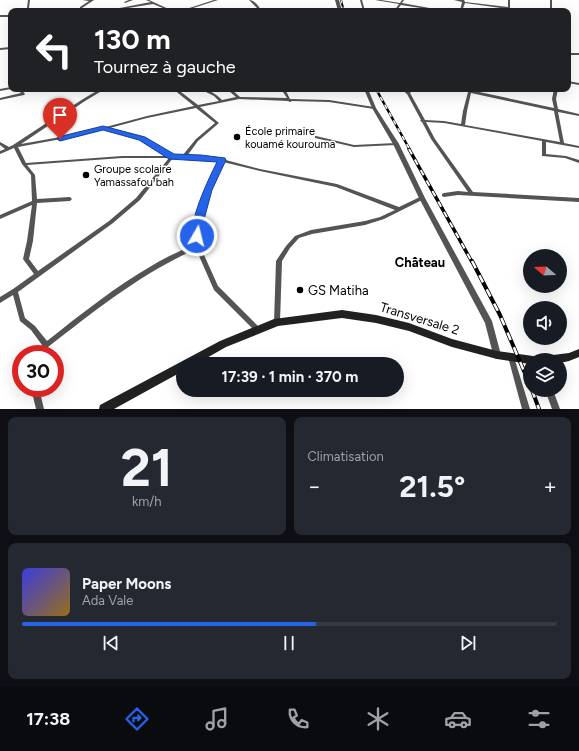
<!DOCTYPE html>
<html lang="fr">
<meta charset="utf-8">
<style>
:root{--surface:#171b24;--page:#242831;--text:#f1f3f6;--muted:#9ea1a6;--line:#363941;--accent:#2563eb}
body{margin:0;font-family:Figtree,sans-serif;background:var(--page);color:var(--text);height:100vh;display:flex;flex-direction:column;font-size:15px;white-space:nowrap}
*{box-sizing:border-box;margin:0}
p{font-size:13px;color:var(--muted)}
.icon{flex:none;width:22px;height:22px;fill:none;stroke:currentColor;stroke-width:2;stroke-linecap:round;stroke-linejoin:round}
.map{position:relative;height:409px;overflow:hidden}
.sheet{display:flex;flex-direction:column;gap:8px;padding:8px;background:#0d0f14;flex:1}
.sheet>*{flex:none}
.top-card{position:absolute;left:8px;top:8px;width:563px;height:84px;border-radius:8px;box-shadow:0 4px 16px #0002;background:#202124;color:#fff;overflow:hidden}
.needle{width:26px;rotate:289deg}
.fabs{position:absolute;left:523px;top:249px;display:grid;gap:8px}
.fabs a{display:grid;place-items:center;width:44px;height:44px;border-radius:50%;background:var(--surface);box-shadow:0 4px 16px #0002;font-size:20px}
.speed{position:absolute;left:12px;top:345px;display:flex;gap:8px;font-size:20px;font-weight:700;text-align:center}
.speed>*{display:grid;place-content:center;width:52px;height:52px;border-radius:50%;background:var(--surface);box-shadow:0 4px 16px #0002;line-height:1}
.speed .limit{border:6px solid #d22;background:#fff;color:#111}
.pin{position:absolute;display:grid;place-items:center;width:34px;height:34px;color:#fff;margin:-41px -17px;border-radius:50% 50% 50% 0;rotate:-45deg;box-shadow:0 0 4px #0007}
.pin .icon{rotate:45deg}
.me{position:absolute;width:44px;margin:-22px;rotate:8deg;stroke-linejoin:round;filter:drop-shadow(0 0 3px #0008)}
.turn{display:flex;align-items:center;gap:14px;height:84px;padding:0 20px;font-size:18px}
.turn .icon{width:52px;height:52px;stroke-width:2.5}
.turn b{display:block;font-size:28px;line-height:34px}
.big{font-size:30px;font-weight:700;line-height:1.1}
.sheet .widget{flex:1;display:flex;flex-direction:column;justify-content:center;gap:6px;min-width:0;padding:0 14px;border-radius:8px;background:var(--page)}
.sheet .dial{align-items:center;gap:0}
.dial b{font-size:52px;line-height:1}
.song{display:flex;align-items:center;gap:12px}
.cover{width:48px;height:48px;border-radius:6px;background:linear-gradient(135deg,hsl(240 70% 55%),hsl(40 70% 35%))}
.played{height:4px;border-radius:2px;background:linear-gradient(90deg,var(--accent) 55%,var(--line) 55%)}
.keys{display:flex;justify-content:space-around;direction:ltr}
.heat{display:flex;justify-content:space-between;align-items:center;font-size:22px;direction:ltr}
.sheet .tiles{flex:1;display:grid;gap:8px;grid-template-columns:1fr 1fr}
.widget:last-child{grid-column:span 2}
.trip{position:absolute;left:176px;top:357px;width:228px;height:40px;border-radius:20px;background:var(--surface);box-shadow:0 4px 16px #0002;font-weight:700;line-height:40px;text-align:center}
.menu{display:flex;height:64px;justify-content:space-around;align-items:center;background:#090b0e;color:var(--muted)}
.menu .icon{width:28px;height:28px}
.menu .current{color:var(--accent)}
.menu b{font-size:18px;color:var(--text)}
.map>svg:first-child{display:block}
</style>
<div class="map">
<svg width="579" height="409" viewBox="0 0 579 409">
<rect width="100%" height="100%" fill="#fff"/>
<g fill="none" stroke-linecap="round" stroke-linejoin="round">
<!-- minor -->
<path fill="#545454" fill-rule="evenodd" d="M28,0h2l-1,8 3,3h-2l-3,-3z
M82,0h12l-12,8v3h-2v-4l9,-6z
M129,0h4l-8,3 -1,-1z
M146,0h3l24,11h-3l-17,-7 -43,7h-6l47,-9z
M214,0h4l-34,11h-4z
M249,0c6,0 10,7 13,11h-2z
M360,0h2l3,11h-2z
M375,0h6l19,3 2,-3h2l-2,3 44,8h-6l-39,-6 -5,6h-2l5,-7z
M454,0h10l1,2 43,5v-7h2v10l-1,1 -1,-1v-1l-43,-6 -3,8h-2l2,-9z
M550,0h2v11h-2z
M267,10h16l1,1h-18z
M0,15h11v2h-11z
M11,47v2l-11,1v-2z
M568,53h11v2h-11z
M568,81l11,2v2l-11,-2z
M11,87v2l-11,2v-2z
M17,89h4l4,5 -1,1 -24,5v-2l21,-5z
M100,89h5l-20,12 -64,43 62,-11 64,-17 47,-10 -21,-17h4l21,16 21,-4 -5,-5 -14,-7c9,0 16,5 22,11l14,-3 -7,-6 -1,-1 2,-1h1l9,8 47,1 -6,-9h4l5,10 39,1 45,7 2,1 -2,1 -45,-7 -37,-1 -2,1 -2,-1 -49,-2 -39,8 19,16 -21,18 -11,15h14l21,3 38,10 77,15 62,23 21,-10h4v2l-40,20 -19,6 -53,9 -13,4 -9,10 -8,13 -2,61 -1,2 -2,1 -2,-1 -1,-2 2,-61 10,-15 9,-10 16,-6 54,-9 15,-4 15,-7 -59,-23 -76,-16 -37,-9 -13,28 -10,37v19l18,40 41,41 1,2 -1,2 -2,1 -2,-1 -41,-41 -18,-41c-56,25 -100,61 -148,98l-4,7h-7l5,-9 -11,-15 -11,-9 -7,-26 -13,8v-6l13,-8 21,-15 -11,-15 4,-18 5,-36 -32,14v-4l32,-14 -1,-26 -9,-11 -8,-16 -14,6v-3l5,-2 -5,-4v-3l9,5 4,-2 70,-46zM196,108l19,15 -19,16 -14,17h-9l-30,-19 -33,-9 37,-10zM105,129l36,10 26,17h-45l-96,7 -8,-16 65,-12zM122,158h47l-33,40 -27,23 -71,50 -9,-12 4,-18 4,-38 33,-2 2,-2 -2,-2 -33,2 -2,-24 -8,-10zM173,158h28l18,3 -13,29 -12,37v18c-14,6 -28,12 -41,20 -38,22 -72,49 -106,76l-12,-15 -10,-8 -7,-26 95,-69 27,-23z
M401,89h4l3,2 2,-2h4l-4,4 15,27 19,1 17,3 2,-13 5,-19 -11,-3 13,1 84,18 -2,-9 2,-10h4l-2,10 2,10 21,5v2l-21,-4 6,31 15,3v2l-33,-6v12l20,2 13,4v3l-14,-5 -23,-2v-15l-98,-18 -18,-1 9,17 38,53 106,6v4l-121,-7 -14,2 -2,-1v-2l2,-1 14,-2 10,1 -37,-53 -9,-17 -2,-1 1,-1 -14,-26zM471,93l83,18 6,31 -95,-17 2,-14z
M315,136h1l38,9 42,-2 2,1 -2,1 -42,2 -39,-9z
M511,354l2,1 1,2 16,52h-8l-14,-52 1,-2z
M31,388h8l5,21h-8z
M545,390h8l7,19h-8z"/>
<!-- tertiary -->
<path fill="#545454" fill-rule="evenodd" d="M335,0h4l3,11h-4z
M364,89h4l8,19 23,36 26,54 67,123 9,34 -1,3 -3,1 -3,-1 -9,-35 -66,-125 -26,-54 -21,-36z"/>
<!-- secondary -->
<path fill="#212121" fill-rule="evenodd" d="M342,310l34,5 33,8 43,16 45,12 36,5 3,1 2,3h-8v4l-33,-5 -45,-12 -43,-16 -33,-8 -34,-5 -64,8 -52,21 -30,17h-13v7l-69,38h-15l1,-4 120,-64 54,-22z
M579,349v8l-10,4 -9,2v-3h-20l2,-3 3,-1 24,-3z"/>
<!-- rail-far3 casing -->
<g stroke="#000" stroke-width="2">
<path id="rail-far3" d="M341,0l3,11"/>
</g>
<!-- rail-far2 casing -->
<g stroke="#000" stroke-width="2.5">
<path id="rail-far2" d="M376,89l34,61"/>
</g>
<!-- rail-far1 casing -->
<g stroke="#000" stroke-width="3.5">
<path id="rail-far1" d="M409,149l63,113"/>
</g>
<!-- rail casing -->
<g stroke="#000" stroke-width="4">
<path id="rail" d="M472,261l28,54 30,70
M532,390l7,19"/>
</g>
<!-- rail-far3 -->
<use href="#rail-far3" stroke="#fff" stroke-width="1" stroke-dasharray="3.5" stroke-linecap="butt"/>
<!-- rail-far2 -->
<use href="#rail-far2" stroke="#fff" stroke-width="1.5" stroke-dasharray="4.5" stroke-linecap="butt"/>
<!-- rail-far1 -->
<use href="#rail-far1" stroke="#fff" stroke-width="2" stroke-dasharray="6" stroke-linecap="butt"/>
<!-- rail -->
<use href="#rail" stroke="#fff" stroke-width="2.5" stroke-dasharray="8" stroke-linecap="butt"/>
</g>
<!-- route -->
<path fill="#2563eb" stroke="#184099" d="M103,126l42,11 29,17 27,1 24,3 1,2 -14,30 -10,37 -1,12h-7c-8,-14 16,-63 23,-77l-48,-3 -30,-19 -36,-10 -43,11 -3,-2 1,-2z"/>
<!-- markers -->
<g fill="#000" stroke="#fff" stroke-width="1.5">
<circle cx="237" cy="137" r="4"/>
<circle cx="86" cy="175" r="4"/>
<circle cx="300" cy="290" r="4"/>
</g>
<g text-anchor="middle" stroke-width="3" stroke-linejoin="round" paint-order="stroke">
<!-- poi labels -->
<g font-size="11" fill="#000" stroke="#fff" text-anchor="start">
<text x="245" y="135">École primaire<tspan x="245" dy="13">kouamé kourouma</tspan></text>
<text x="94" y="173">Groupe scolaire<tspan x="94" dy="13">Yamassafou bah</tspan></text>
</g>
<!-- quarter labels -->
<g font-size="13" font-weight="bold" fill="#000" stroke="#fff">
<text x="420" y="267">Château</text>
</g>
<!-- near-poi labels -->
<g font-size="13" fill="#000" stroke="#fff" text-anchor="start">
<text x="308" y="295">GS Matiha</text>
</g>
<!-- near-street labels -->
<g font-size="13" fill="#000" stroke="#fff">
<text transform="translate(420 318) rotate(17)" y="5">Transversale 2</text>
</g>
</g>
</svg>
<div class="fabs">
<a><svg class="needle" viewBox="-14 -14 28 28"><path d="M0-13l5 13h-10z" fill="#e53935"/><path d="M0 13l5-13h-10z" fill="#9ea1a6"/></svg></a>
<a><svg class="icon" aria-label="sound" viewBox="0 0 24 24"><path d="M4 9h4l5-4v14l-5-4H4zM17 9q2 3 0 6"/></svg></a>
<a><svg class="icon" aria-label="layers" viewBox="0 0 24 24"><path d="M12 4l9 5-9 5-9-5zM3 14l9 5 9-5"/></svg></a>
</div>
<div class="speed"><div class="limit">30</div></div>
<div class="pin" style="left:60px;top:139px;background:#d93025"><svg class="icon" aria-label="arrive" viewBox="0 0 24 24"><path d="M6 21V4h12l-3 4 3 4H6"/></svg></div>
<svg class="me" style="left:197px;top:236px" viewBox="-20 -20 40 40"><circle r="17" fill="#2563eb" stroke="#fff" stroke-width="3"/><path d="M0-11L8 9 0 5-8 9z" fill="#fff"/></svg>
<div class="trip">17:39 · 1 min · 370 m</div>
<div class="top-card">
<div class="turn"><svg class="icon" aria-label="left" viewBox="0 0 24 24"><path d="M17 20v-9H6M10 6l-5 5 5 5"/></svg><div><b>130 m</b>Tournez à gauche</div></div>
</div>
</div>
<section class="sheet">
<div class="tiles">
<div class="widget dial"><b>21</b><p>km/h</p></div>
<div class="widget"><p>Climatisation</p>
<div class="heat"><a>−</a><b class="big">21.5°</b><a>+</a></div>
</div>
<div class="widget">
<div class="song"><i class="cover"></i><div><b>Paper Moons</b><p>Ada Vale</p></div></div>
<div class="played"></div>
<div class="keys"><svg class="icon" aria-label="previous" viewBox="0 0 24 24"><path d="M18 5L8 12l10 7zM5 5v14"/></svg><svg class="icon" aria-label="pause" viewBox="0 0 24 24"><path d="M8 5v14M16 5v14"/></svg><svg class="icon" aria-label="next" viewBox="0 0 24 24"><path d="M6 5l10 7-10 7zM19 5v14"/></svg></div>
</div>
</div>
</section>
<nav class="menu">
<b>17:38</b>
<svg class="icon current" aria-label="directions" viewBox="0 0 24 24"><path d="M12 3l9 9-9 9-9-9zM9 14v-3h6M13 9l2 2-2 2"/></svg>
<svg class="icon" aria-label="music" viewBox="0 0 24 24"><path d="M9 18V5l10-2v13"/><circle cx="6" cy="18" r="3"/><circle cx="16" cy="16" r="3"/></svg>
<svg class="icon" aria-label="phone" viewBox="0 0 24 24"><path d="M5 4h4l2 5-3 2q2 4 5 5l2-3 5 2v4C11 20 4 13 5 4z"/></svg>
<svg class="icon" aria-label="climate" viewBox="0 0 24 24"><path d="M12 3v18M4 7l16 10M4 17L20 7"/></svg>
<svg class="icon" aria-label="car" viewBox="0 0 24 24"><path d="M5 17H2v-5l4-1 3-4h7l3 4 3 1v5h-3M9 17h6M6 11h13"/><circle cx="7" cy="17" r="2"/><circle cx="17" cy="17" r="2"/></svg>
<svg class="icon" aria-label="filters" viewBox="0 0 24 24"><path d="M4 7h16M4 17h16"/><circle cx="9" cy="7" r="2"/><circle cx="15" cy="17" r="2"/></svg>
</nav>
